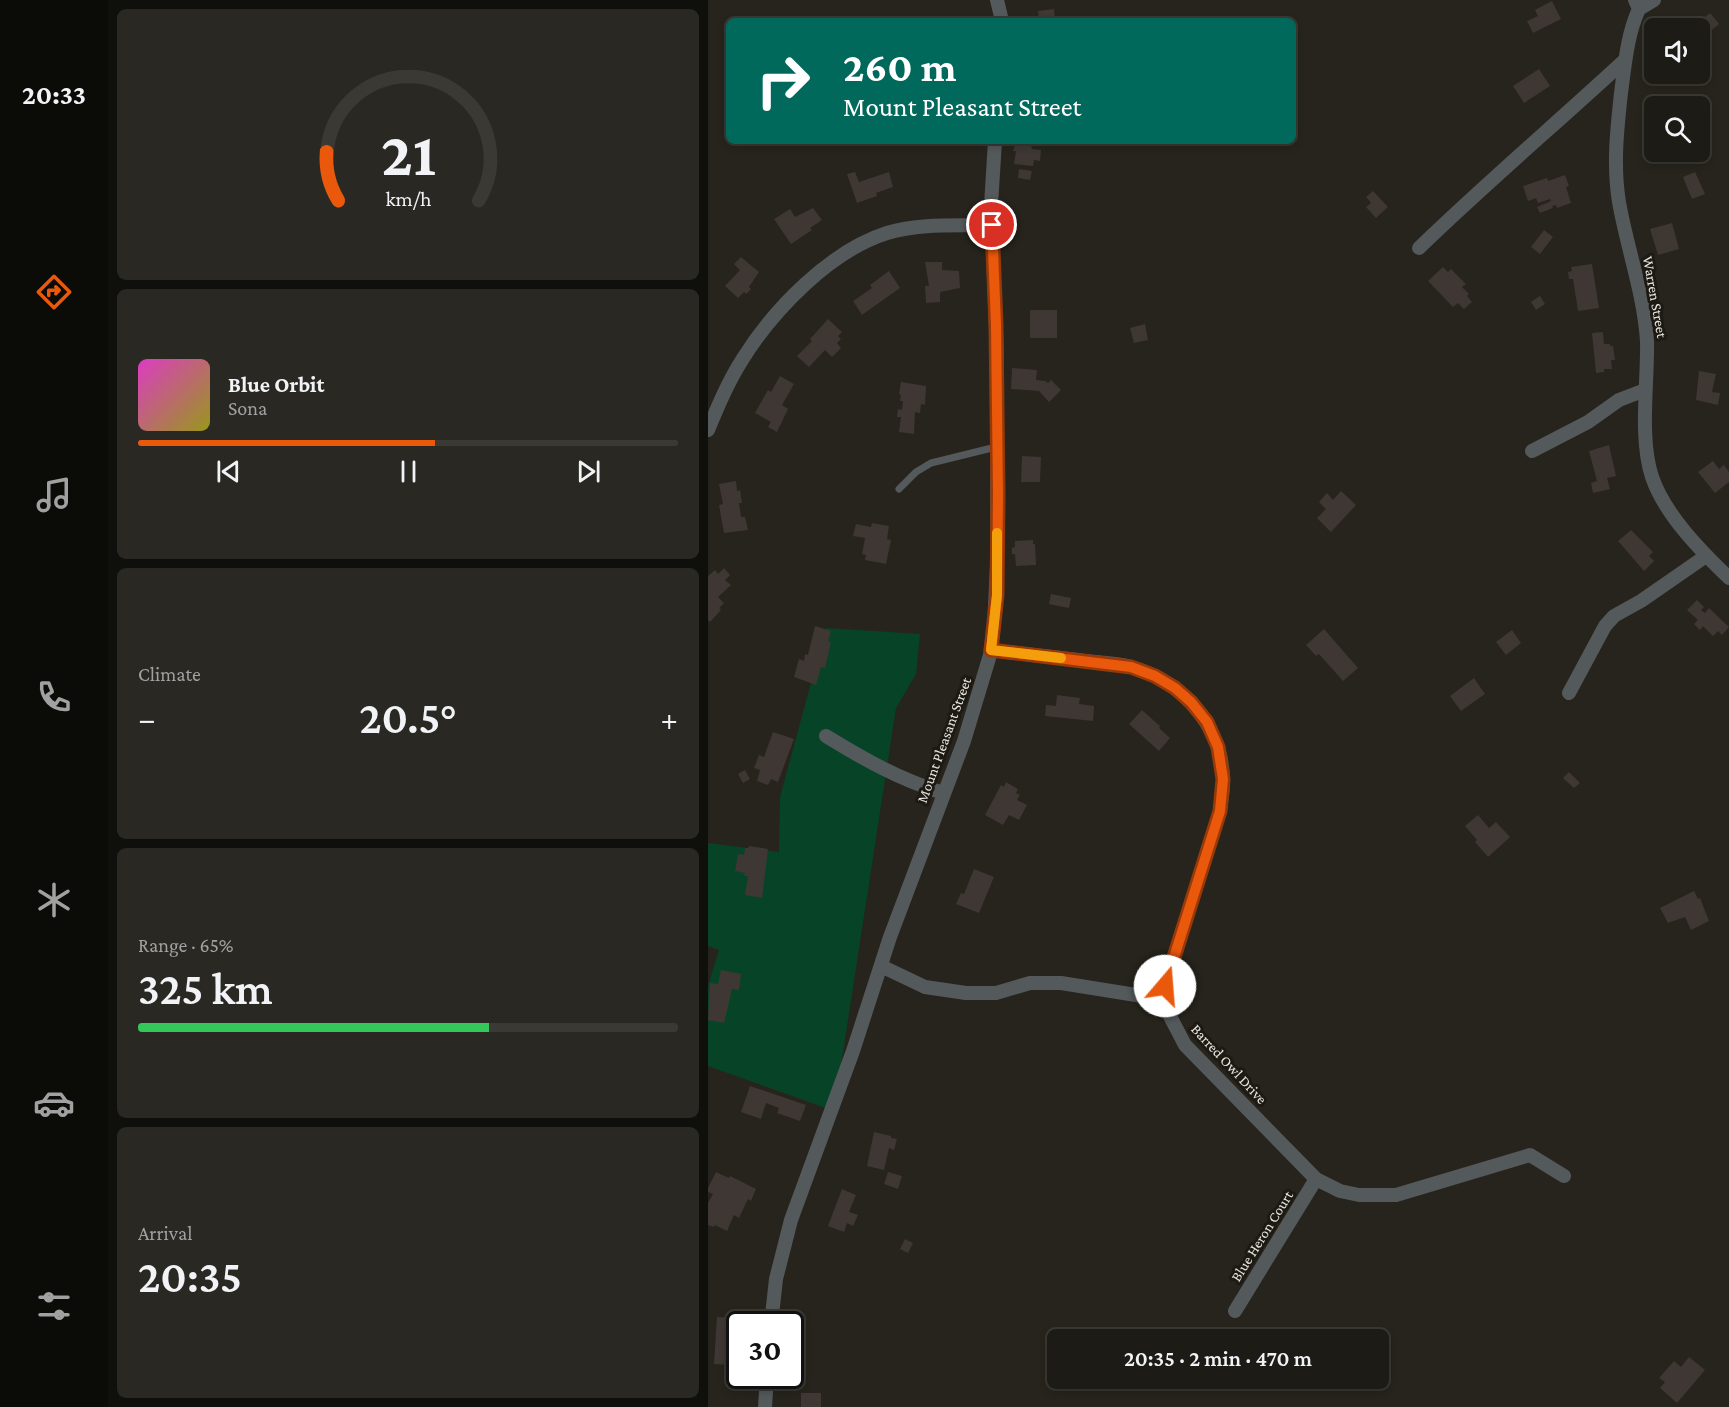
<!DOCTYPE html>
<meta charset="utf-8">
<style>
:root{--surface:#1c1b15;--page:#292822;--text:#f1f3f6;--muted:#a0a1a0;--line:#3a3934;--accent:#ea580c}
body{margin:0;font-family:"Crimson Pro",serif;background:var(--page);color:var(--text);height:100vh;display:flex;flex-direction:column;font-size:22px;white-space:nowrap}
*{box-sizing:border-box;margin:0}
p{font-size:20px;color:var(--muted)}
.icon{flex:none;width:33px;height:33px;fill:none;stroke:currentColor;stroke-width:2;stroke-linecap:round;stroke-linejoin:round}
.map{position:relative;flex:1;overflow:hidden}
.sheet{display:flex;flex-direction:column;gap:9px;padding:9px;background:#0f0f0c;width:600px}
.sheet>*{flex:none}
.top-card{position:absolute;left:18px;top:18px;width:570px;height:126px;border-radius:9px;box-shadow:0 3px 9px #0003,0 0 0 2px var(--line);background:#00695c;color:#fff;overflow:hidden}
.controls{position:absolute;left:936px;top:18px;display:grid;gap:12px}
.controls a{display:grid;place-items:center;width:66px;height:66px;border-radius:9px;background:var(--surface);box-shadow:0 3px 9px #0003,0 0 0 2px var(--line);font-size:30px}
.speed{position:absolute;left:18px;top:1311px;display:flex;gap:12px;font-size:30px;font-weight:700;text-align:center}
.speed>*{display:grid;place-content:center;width:78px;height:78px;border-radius:50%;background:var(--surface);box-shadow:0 3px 9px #0003,0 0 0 2px var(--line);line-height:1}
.speed .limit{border:3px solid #111;border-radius:9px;background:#fff;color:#111}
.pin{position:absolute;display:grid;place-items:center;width:51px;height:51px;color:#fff;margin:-26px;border:3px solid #fff;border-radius:50%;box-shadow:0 2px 6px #0007}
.me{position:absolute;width:66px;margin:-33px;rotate:18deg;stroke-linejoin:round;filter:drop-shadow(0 0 4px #0008)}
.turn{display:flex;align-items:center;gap:21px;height:126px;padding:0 18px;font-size:27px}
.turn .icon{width:78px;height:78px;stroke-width:2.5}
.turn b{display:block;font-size:42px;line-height:51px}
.big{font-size:45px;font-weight:600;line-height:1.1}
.sheet .card{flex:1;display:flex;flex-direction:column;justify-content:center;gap:9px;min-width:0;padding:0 21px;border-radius:9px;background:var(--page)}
.sheet .dial{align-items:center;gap:0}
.dial svg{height:156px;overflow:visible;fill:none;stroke:var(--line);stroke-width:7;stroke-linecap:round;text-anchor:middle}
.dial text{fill:var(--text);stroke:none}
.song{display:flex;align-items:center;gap:18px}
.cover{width:72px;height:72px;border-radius:9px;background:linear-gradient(135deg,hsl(310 70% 55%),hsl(60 70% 35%))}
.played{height:6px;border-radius:3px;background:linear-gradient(90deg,var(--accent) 55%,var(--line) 55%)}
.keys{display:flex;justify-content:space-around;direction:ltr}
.heat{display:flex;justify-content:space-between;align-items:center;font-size:33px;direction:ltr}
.charge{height:9px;border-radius:4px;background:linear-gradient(90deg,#34c759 65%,var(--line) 0)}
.trip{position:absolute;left:339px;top:1329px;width:342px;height:60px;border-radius:9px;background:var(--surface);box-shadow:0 3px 9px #0003,0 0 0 2px var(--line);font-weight:600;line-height:60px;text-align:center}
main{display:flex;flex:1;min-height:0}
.tab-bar{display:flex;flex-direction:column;width:108px;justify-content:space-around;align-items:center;background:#0b0b08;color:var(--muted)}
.tab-bar .icon{width:42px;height:42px}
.tab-bar .on{color:var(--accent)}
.tab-bar b{font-size:27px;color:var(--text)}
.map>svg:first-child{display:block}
</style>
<main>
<nav class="tab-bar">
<b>20:33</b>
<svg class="icon on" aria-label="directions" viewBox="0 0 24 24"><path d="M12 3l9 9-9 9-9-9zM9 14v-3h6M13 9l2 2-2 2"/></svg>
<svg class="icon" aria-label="music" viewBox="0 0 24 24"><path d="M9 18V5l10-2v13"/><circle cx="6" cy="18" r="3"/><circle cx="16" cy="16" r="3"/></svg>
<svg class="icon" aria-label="phone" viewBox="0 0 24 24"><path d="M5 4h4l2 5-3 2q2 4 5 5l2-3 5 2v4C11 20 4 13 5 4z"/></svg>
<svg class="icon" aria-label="climate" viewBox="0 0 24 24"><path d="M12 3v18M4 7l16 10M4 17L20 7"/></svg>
<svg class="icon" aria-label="car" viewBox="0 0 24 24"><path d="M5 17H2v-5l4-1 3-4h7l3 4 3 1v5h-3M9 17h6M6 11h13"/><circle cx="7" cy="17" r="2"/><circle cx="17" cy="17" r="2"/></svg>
<svg class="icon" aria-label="filters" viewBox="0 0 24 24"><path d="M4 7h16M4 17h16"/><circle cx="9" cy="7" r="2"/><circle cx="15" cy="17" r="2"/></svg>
</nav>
<section class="sheet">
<div class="card dial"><svg viewBox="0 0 100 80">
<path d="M14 69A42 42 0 1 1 86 69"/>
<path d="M14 69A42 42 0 0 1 8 44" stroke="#ea580c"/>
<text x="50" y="56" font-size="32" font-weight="700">21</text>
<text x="50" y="72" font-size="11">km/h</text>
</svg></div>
<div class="card">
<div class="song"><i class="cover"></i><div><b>Blue Orbit</b><p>Sona</p></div></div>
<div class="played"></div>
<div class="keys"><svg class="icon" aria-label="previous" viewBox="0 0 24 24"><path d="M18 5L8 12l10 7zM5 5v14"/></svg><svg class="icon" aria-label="pause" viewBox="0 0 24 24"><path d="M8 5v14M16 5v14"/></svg><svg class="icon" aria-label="next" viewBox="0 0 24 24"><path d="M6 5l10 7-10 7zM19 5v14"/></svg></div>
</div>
<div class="card"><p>Climate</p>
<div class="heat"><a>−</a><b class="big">20.5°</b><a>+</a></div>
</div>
<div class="card"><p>Range · 65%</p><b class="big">325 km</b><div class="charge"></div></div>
<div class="card"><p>Arrival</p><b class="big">20:35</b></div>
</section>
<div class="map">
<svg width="1021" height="1407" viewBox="0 0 1021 1407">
<rect width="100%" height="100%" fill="#26241c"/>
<!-- green -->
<path fill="#074427" d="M118,628l94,6 -4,40 -20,34 -62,403 -126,-45v-80l11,-36 -11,-4v-103l71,9 1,-55z"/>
<!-- building -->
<path fill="#3f3733" d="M844,1l9,18 -28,14 -6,-12 11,-5 -3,-6z
M346,9l1,12h-16l-1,-10z
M1002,13l9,11 -19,16v-12l-7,-1z
M831,69l11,17 -26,17 -11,-17z
M309,141h13l2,8 9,1 -1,11 -6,-1 -1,6 -19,-2 2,-13h-3z
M311,169l13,2 -2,9 -12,-2z
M147,172l4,10 30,-10 4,15 -17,6 1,3 -20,7 -10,-29z
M987,172l10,22 -13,5 -9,-22z
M857,175l4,11 -3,1 5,16 -14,5 -1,-3 -4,1 1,2 -13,5 -3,-6 14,-6 -1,-2 -12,4 -2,-5 -8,3 -5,-15 24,-8 1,3z
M665,191l15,16 -12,11 -10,-11 5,-4 -5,-6z
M105,208l9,12 -12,8 2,2 -21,14 -17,-25 16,-10 5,8z
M964,223l7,26 -21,6 -8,-26z
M836,230l9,7 -13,17 -9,-7z
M33,257l18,15 -10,15 2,2 -5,5 -2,-2 -6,6 -13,-12 15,-16 -6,-6z
M217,262h17v8l17,1 1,17 -20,4v10l-14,1 -1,-17h4z
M884,264l7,44 -21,3 -5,-32h-4l-1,-7 4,-1 -1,-4z
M735,267l5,5 3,-3 15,15 -4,3 7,7 -2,2 5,6 -8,7 -6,-6 -5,4 -25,-26z
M181,271l11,17 -38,27 -9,-14 19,-13 -2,-3z
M832,296l5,8 -9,6 -5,-8z
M322,310h27v28h-27z
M120,319l14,13 -4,4 3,3 -4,4 4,5 -9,9 -7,-7 -16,17 -12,-11 15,-15 -2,-2z
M437,324l3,16 -14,3 -4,-15z
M895,332l1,12h6v2h3l2,14h-4l1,9h-8v3l-8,1 -4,-40z
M304,368l25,2 -1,10 9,1 3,2 3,-3 10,10 -12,12 -10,-11 -28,-2z
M991,371l17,3 -4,18 8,1 -2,12 -22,-5z
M72,376l14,8 -12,21 6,4 -11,23 -9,-5 3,-5 -16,-9 13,-23 3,2z
M193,382l25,4 -1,19 -4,-1 -1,9 -5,-1 -1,22 -15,-2 2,-15h-4l1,-8 4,1 1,-9h-3l1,-6 -2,-1z
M901,445l7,31 -9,2 3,11 -17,4 -2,-10 6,-2 -8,-30z
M314,456l19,1 -1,25h-19z
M1005,461l6,8 5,-4 5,7v10l-14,11 -17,-21z
M28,481l1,10 3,-1 2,13h-3l2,14h4l3,13 -24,3 -5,-28 4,-1 -4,-20z
M633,491l15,14 -25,27 -14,-14 9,-9 -7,-7 8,-9 6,7z
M164,523l17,3 -2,13 4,1 -5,24 -21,-4 1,-5 -4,-1 3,-16 -12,-2 3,-12 15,3z
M923,530l22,22 -4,4 5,5 -10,10 -26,-30z
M325,540v4h2l1,21 -20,1 -1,-12h-3v-6l3,-1v-6z
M16,568l6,7 -5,5 6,5 -13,12 6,6 -5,5 2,2 -11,12 -2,-2v-44l7,-6 3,4z
M343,594l20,4 -2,10 -20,-4z
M989,600l7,7 -3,3 4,3 4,-5 20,19 -7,8 -4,-4 -5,5 -10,-10 -3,4 -6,-6 4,-4 -11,-10z
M107,626l16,5 -3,10 3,1 -6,26 -4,-1 -5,18 -22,-8 5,-18 5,2 1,-7 3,1z
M616,629l34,39 -15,13 -24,-27 -3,2 -10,-11z
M804,630l9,13 -15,12 -10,-13z
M766,678l11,16 -24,17 -11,-15z
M349,695l23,3 -1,6 15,2 -1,15 -48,-5 1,-11 10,1z
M434,710l18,16 -1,2 11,10 -11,13 -30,-27z
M65,732l21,7 -16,43 -7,-3 -3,6 -11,-4 3,-11 -6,-2 5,-13 5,2z
M37,770l5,9 -7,4 -5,-9z
M861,772l11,11 -6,5 -11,-10z
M298,782l12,7 -2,4 4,2 -3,5 10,5 -8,15 -10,-5 -6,10 -18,-10 16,-30 3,2z
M770,815l11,13 7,-6 14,15 -22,20 -13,-15 2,-2 -12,-14z
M41,846l19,3 -6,49 -17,-3 3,-19h-4l1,-3 -10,-2 3,-17 6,1 1,-7h3z
M266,869l20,8 -15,36 -23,-9 5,-11 3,1z
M986,891l4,8 2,-1 9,23 -18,9 -6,-13 -17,6 -8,-15z
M13,970l20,4 -2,16 -7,-1 -8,34 -16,-3 2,-37 8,1z
M42,1086l56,19 -6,16 -23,-8 2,-5 -13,-5 -5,16 -20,-7z
M166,1132l17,4v2l6,1 -3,11 -5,-2 -5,22 -17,-4z
M8,1172l13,6 1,-2 26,13 -5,12 -3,-2 -9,19 -5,-3 -7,16 -12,-6 -1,2 -6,-2v-22l5,-9 -5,-2v-4z
M180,1172l14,4 -4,13 -14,-5z
M134,1189l14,6 -7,17 9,3 -5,11 -6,-3 -3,9 -16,-6z
M197,1239l8,4 -5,10 -8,-4z
M9,1317l18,1 -1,23 -5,-1 -1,9h4l-1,16 -17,-1z
M981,1357l16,13 -28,33 -17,-15 5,-6 -6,-4 15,-17 7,6z
M93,1393h20v14h-20z"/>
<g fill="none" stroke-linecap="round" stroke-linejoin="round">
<!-- service -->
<path stroke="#54595b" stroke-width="7" d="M191,489l17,-17 15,-9 65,-16"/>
<!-- minor -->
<path stroke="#54595b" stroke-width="14" d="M289,0l5,21
M927,0l4,9c-12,26 -14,55 -18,84 -4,37 -8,72 -2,109 8,46 25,92 28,139 1,42 -8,96 5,136 13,38 49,74 77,101
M931,9l15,-9
M711,248c67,-65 138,-125 206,-188
M0,430c10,-24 20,-48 34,-70 31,-50 88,-109 145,-127 34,-10 70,-7 105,-8
M824,451l56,-29 31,-22 26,-10
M283,650c31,4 63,7 95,11 15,2 31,2 45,6 51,14 91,59 92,112 1,11 -2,22 -3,32l-59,188 24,46 131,134 24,12 19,4h37l134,-40 34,21
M861,693l36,-67 9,-10 27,-15 65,-45
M118,736c39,24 73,43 117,57
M173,966l44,21 41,6h30l34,-10h31l100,16
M527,1311l81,-132
M63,1324l5,-45 15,-59 62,-169 37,-114 74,-196 26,-86 4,-30 3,-60v-210l-6,-150 4,-64
M57,1407l2,-31"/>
</g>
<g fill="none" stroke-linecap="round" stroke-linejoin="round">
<!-- route casing -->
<g stroke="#983908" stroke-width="15">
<path id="route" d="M284,225l4,100 2,169 -1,101 -6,55 140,17 24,9 20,12 16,14 16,20 11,25 5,32 -3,32 -55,175"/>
</g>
<!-- route -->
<use href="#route" stroke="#ea580c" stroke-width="10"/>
<!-- slow -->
<path stroke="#f59e0b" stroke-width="10" d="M289,533v62l-6,55 70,8"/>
</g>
<g text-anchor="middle" stroke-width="6" stroke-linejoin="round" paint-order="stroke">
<!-- street labels -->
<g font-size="15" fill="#e8e6e1" stroke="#1d1a13">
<text transform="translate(947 297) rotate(80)" y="5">Warren Street</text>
<text transform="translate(236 740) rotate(-70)" y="5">Mount Pleasant Street</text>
<text transform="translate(521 1064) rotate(47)" y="5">Barred Owl Drive</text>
<text transform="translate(554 1236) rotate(-58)" y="5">Blue Heron Court</text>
</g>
</g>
</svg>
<div class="controls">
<a><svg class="icon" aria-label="sound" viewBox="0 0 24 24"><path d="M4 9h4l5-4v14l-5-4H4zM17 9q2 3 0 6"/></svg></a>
<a><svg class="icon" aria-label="search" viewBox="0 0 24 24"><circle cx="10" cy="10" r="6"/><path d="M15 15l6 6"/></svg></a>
</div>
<div class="speed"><div class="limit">30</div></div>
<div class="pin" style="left:284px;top:225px;background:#d93025"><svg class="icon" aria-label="arrive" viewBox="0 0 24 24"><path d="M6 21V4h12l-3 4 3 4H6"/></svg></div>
<svg class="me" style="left:457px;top:986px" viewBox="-20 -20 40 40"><circle r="19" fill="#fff"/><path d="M0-13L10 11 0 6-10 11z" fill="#ea580c"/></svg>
<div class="trip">20:35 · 2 min · 470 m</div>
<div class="top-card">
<div class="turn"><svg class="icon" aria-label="right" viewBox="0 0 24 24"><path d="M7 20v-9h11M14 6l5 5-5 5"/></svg><div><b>260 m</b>Mount Pleasant Street</div></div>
</div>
</div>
</main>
